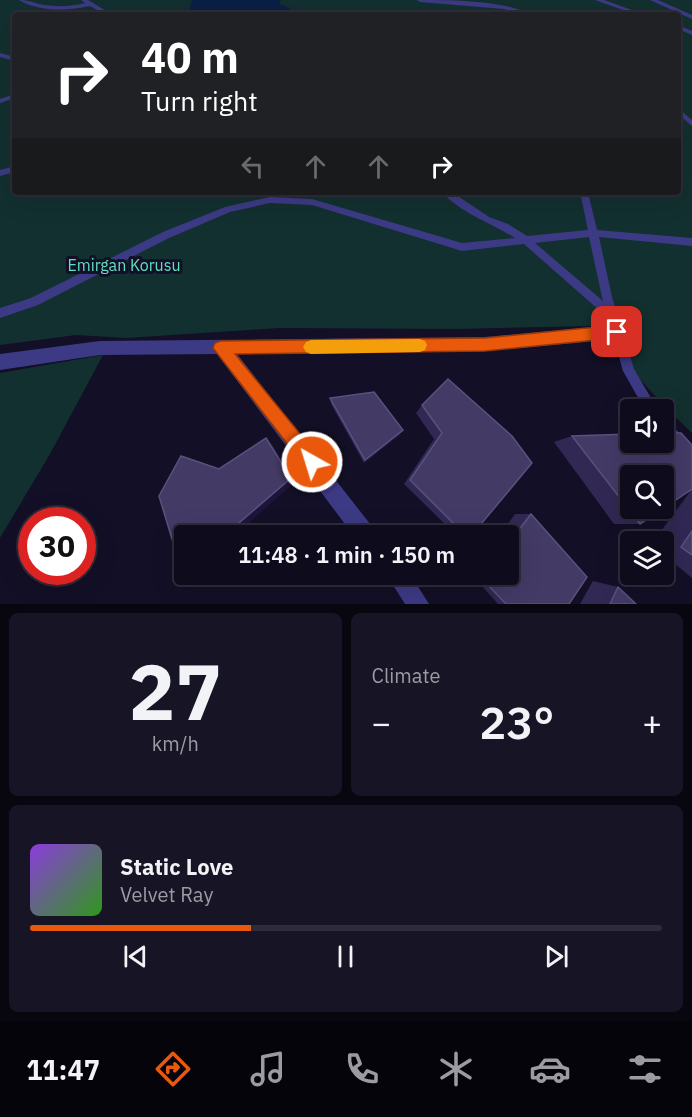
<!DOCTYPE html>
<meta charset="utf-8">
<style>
:root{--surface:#0e0b1c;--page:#171425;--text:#f1f3f6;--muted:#9b9ba3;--line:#2e2b3b;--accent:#ea580c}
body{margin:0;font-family:"IBM Plex Sans",sans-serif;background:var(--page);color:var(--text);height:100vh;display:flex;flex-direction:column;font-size:22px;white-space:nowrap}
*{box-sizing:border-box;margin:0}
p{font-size:20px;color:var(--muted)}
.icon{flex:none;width:33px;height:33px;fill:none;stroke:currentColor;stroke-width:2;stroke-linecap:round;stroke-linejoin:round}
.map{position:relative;height:604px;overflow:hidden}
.drawer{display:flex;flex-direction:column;gap:9px;padding:9px;background:#08060f;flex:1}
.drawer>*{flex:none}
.hud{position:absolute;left:12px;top:12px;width:669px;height:183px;border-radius:6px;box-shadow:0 6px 24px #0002,0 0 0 2px var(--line);background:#202124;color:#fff;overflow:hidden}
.controls{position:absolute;left:620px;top:399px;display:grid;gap:12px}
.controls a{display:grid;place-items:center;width:54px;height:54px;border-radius:6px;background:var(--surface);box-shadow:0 6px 24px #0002,0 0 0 2px var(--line);font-size:30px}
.speed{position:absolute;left:18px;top:507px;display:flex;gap:12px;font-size:30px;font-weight:700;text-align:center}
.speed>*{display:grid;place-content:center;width:78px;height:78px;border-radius:50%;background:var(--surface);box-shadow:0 6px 24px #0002,0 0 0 2px var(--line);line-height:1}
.speed .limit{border:9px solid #d22;background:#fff;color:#111}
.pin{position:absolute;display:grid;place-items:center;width:51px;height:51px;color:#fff;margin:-26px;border-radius:12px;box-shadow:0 3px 9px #0006}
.me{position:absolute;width:66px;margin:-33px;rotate:321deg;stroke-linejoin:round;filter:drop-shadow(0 0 4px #0008)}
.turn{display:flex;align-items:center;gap:21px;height:126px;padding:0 30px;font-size:27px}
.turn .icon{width:78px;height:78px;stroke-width:2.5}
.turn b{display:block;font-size:42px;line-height:51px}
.lanes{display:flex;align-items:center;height:57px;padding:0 30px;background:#0003;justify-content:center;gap:30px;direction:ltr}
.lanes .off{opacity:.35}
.big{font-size:45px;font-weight:600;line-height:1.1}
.drawer .card{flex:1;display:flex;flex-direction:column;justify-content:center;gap:9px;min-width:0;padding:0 21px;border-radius:9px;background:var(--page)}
.drawer .dial{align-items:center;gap:0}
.dial b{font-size:78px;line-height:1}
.song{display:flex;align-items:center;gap:18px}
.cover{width:72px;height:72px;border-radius:9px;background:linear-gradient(135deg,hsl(270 70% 55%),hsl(110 70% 35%))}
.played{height:6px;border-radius:3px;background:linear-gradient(90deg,var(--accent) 35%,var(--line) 35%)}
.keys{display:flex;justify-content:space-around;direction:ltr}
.heat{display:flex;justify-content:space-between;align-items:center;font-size:33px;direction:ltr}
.drawer .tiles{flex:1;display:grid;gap:9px;grid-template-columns:1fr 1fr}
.card:last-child{grid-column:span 2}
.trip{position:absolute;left:174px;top:525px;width:345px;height:60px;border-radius:6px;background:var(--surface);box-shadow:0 6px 24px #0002,0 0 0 2px var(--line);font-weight:600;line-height:60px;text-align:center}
.menu{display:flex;height:96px;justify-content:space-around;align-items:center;background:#06040b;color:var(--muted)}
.menu .icon{width:42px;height:42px}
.menu .on{color:var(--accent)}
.menu b{font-size:27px;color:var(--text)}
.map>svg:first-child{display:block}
</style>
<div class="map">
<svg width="692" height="604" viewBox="0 0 692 604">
<rect width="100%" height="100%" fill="#130f26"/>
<!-- green -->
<path fill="#12302f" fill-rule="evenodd" d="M0,0h692v433l-24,-23 -77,-84 -135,3 -177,-1 -152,10 -51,-3 -76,10zM15,15h663v177h-663z
M103,355l-53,99 -50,84v-165z"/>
<!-- water -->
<path fill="#0a1f44" d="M192,0h89l-2,4 11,4 2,6 -111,1 8,-4z"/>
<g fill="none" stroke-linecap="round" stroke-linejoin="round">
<!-- lane -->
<path fill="#3d3a85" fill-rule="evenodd" d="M19,0c8,0 13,2 20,4 15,3 31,3 46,-1l-4,-3h7l25,15h-7l-16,-9c-23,5 -51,6 -71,-6z
M417,0c32,0 88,0 115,15h-9l-19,-6 -84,-7z
M595,0h9l42,15h-9z
M650,0h8l34,15v4z
M678,25l14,6v4l-14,-6z
M0,53l15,4v4l-15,-4z
M15,94v4l-15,5v-4z
M678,108l14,12v6l-14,-12z
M15,166v6l-15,4v-6z
M442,192h10l37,25 19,7 19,12 61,-6 -8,-38h8l9,38 95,8v8l-93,-9 13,60 22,72 24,41h-13l-22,-39 -15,-53 -84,-74 -62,7 -150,-46 -42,-2 -40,9 -61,26 -131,67 -38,13v-10l31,-10 132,-66 62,-25 45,-10 42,2 150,44 53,-5c-23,-15 -55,-25 -73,-46zM589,237l13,60 1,4 -68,-58z
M663,419l4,2 25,24v15l-5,-1 -24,-25z"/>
<!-- street -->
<path fill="#3d3a85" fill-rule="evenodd" d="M617,325l6,2 2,5 -2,5 -6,2 -132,12 -248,3 137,175 3,7h-23l-137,-182 -117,1 -100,15v-16l100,-13 385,-4z
M386,574h24l19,30h-24z"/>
</g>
<!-- wall -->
<path fill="#312854" d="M448,379l23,157h-14l-53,-52 30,-45 -18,-26 6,-8z
M330,398l70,37 -36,28 -33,-59z
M572,436l68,88h-26l-60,-82z
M692,489v89l-29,-24v-12h-10z
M515,514h16l38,90h-71l-27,-30h37v-38h-9z
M593,581l25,6 18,17h-56z"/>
<!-- shaded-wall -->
<path fill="#1d163a" d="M403,430l-3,5 -36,28 1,-3z
M266,438l6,6 24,37 -47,42 -5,13h-9z"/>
<!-- building -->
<path fill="#433a66" stroke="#5a527e" stroke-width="1.5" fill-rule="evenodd" d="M448,379l64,57 20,27 -61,73h-5l-56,-56 32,-47 -20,-28z
M374,392l29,38 -38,30 -35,-62z
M663,433h18l11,12v44l-52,35 -68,-88 58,-2v8h33zM630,476h33v32h-33z
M266,438l25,40 -52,45 -4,13h-51v18l-9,-5 -16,-53 22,-40 38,13z
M531,514l56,63 -18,27h-63l-24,-25 3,-5h23v-30z
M692,531v24l-11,-8z
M618,587l18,17h-26z"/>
<!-- route -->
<path fill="#ea580c" stroke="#983908" stroke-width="1.5" d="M617,325l5,2 2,5 -2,4 -5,2 -132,13 -250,3 83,102 3,6 -3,6 -6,3 -6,-3 -93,-120 2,-5 5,-2 265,-3z"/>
<!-- slow -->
<path fill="#f59e0b" d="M420,339l5,2 2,4 -2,5 -5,2 -109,2 -5,-2 -3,-5 3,-5 5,-2z"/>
<g text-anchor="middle" stroke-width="6" stroke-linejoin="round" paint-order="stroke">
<!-- park labels -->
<g font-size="16" fill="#5fe0c0" stroke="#130f26">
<text x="124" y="271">Emirgan Korusu</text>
</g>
</g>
</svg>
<div class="controls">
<a><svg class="icon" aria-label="sound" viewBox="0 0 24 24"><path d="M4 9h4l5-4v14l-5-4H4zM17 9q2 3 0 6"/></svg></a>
<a><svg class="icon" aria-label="search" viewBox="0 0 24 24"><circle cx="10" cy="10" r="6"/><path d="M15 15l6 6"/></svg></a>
<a><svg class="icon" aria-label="layers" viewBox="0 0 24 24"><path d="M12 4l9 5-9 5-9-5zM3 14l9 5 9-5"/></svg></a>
</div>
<div class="speed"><div class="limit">30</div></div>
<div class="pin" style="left:617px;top:332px;background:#d93025"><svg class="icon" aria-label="arrive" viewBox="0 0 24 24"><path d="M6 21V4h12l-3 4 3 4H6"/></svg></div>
<svg class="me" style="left:312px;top:462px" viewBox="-20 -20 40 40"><circle r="17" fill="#ea580c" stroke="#fff" stroke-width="3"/><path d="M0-11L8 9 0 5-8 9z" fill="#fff"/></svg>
<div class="trip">11:48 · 1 min · 150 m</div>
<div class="hud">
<div class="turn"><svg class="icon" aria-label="right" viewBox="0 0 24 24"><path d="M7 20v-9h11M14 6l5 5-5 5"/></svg><div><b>40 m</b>Turn right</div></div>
<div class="lanes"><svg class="icon off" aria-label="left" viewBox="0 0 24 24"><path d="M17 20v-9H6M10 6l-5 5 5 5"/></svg><svg class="icon off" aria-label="ahead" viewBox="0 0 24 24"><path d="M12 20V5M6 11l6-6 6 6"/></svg><svg class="icon off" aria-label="ahead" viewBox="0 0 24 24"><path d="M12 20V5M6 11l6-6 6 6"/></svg><svg class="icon" aria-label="right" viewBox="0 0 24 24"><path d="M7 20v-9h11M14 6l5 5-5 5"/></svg></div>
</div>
</div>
<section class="drawer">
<div class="tiles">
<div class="card dial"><b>27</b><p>km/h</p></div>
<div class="card"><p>Climate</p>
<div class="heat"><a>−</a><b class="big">23°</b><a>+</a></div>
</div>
<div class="card">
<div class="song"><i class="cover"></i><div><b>Static Love</b><p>Velvet Ray</p></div></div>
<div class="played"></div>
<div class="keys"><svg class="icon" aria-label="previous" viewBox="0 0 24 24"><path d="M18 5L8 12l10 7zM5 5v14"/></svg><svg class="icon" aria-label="pause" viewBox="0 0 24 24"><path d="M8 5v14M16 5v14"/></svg><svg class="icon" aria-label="next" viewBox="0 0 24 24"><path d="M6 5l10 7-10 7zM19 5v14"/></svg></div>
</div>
</div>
</section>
<nav class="menu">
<b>11:47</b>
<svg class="icon on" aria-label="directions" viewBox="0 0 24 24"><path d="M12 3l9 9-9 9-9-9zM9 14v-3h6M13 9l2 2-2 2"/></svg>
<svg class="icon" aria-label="music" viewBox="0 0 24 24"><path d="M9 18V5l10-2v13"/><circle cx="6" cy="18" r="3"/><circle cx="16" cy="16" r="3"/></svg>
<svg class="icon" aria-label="phone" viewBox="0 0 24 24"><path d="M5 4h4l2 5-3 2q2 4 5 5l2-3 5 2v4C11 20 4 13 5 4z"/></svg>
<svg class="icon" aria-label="climate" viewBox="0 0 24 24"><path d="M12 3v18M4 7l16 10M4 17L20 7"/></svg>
<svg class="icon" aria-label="car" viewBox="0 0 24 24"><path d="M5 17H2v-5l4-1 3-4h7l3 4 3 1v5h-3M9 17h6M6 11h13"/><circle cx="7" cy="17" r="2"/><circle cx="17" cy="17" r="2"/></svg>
<svg class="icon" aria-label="filters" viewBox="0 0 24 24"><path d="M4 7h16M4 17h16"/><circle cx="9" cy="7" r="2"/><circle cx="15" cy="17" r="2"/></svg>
</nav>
